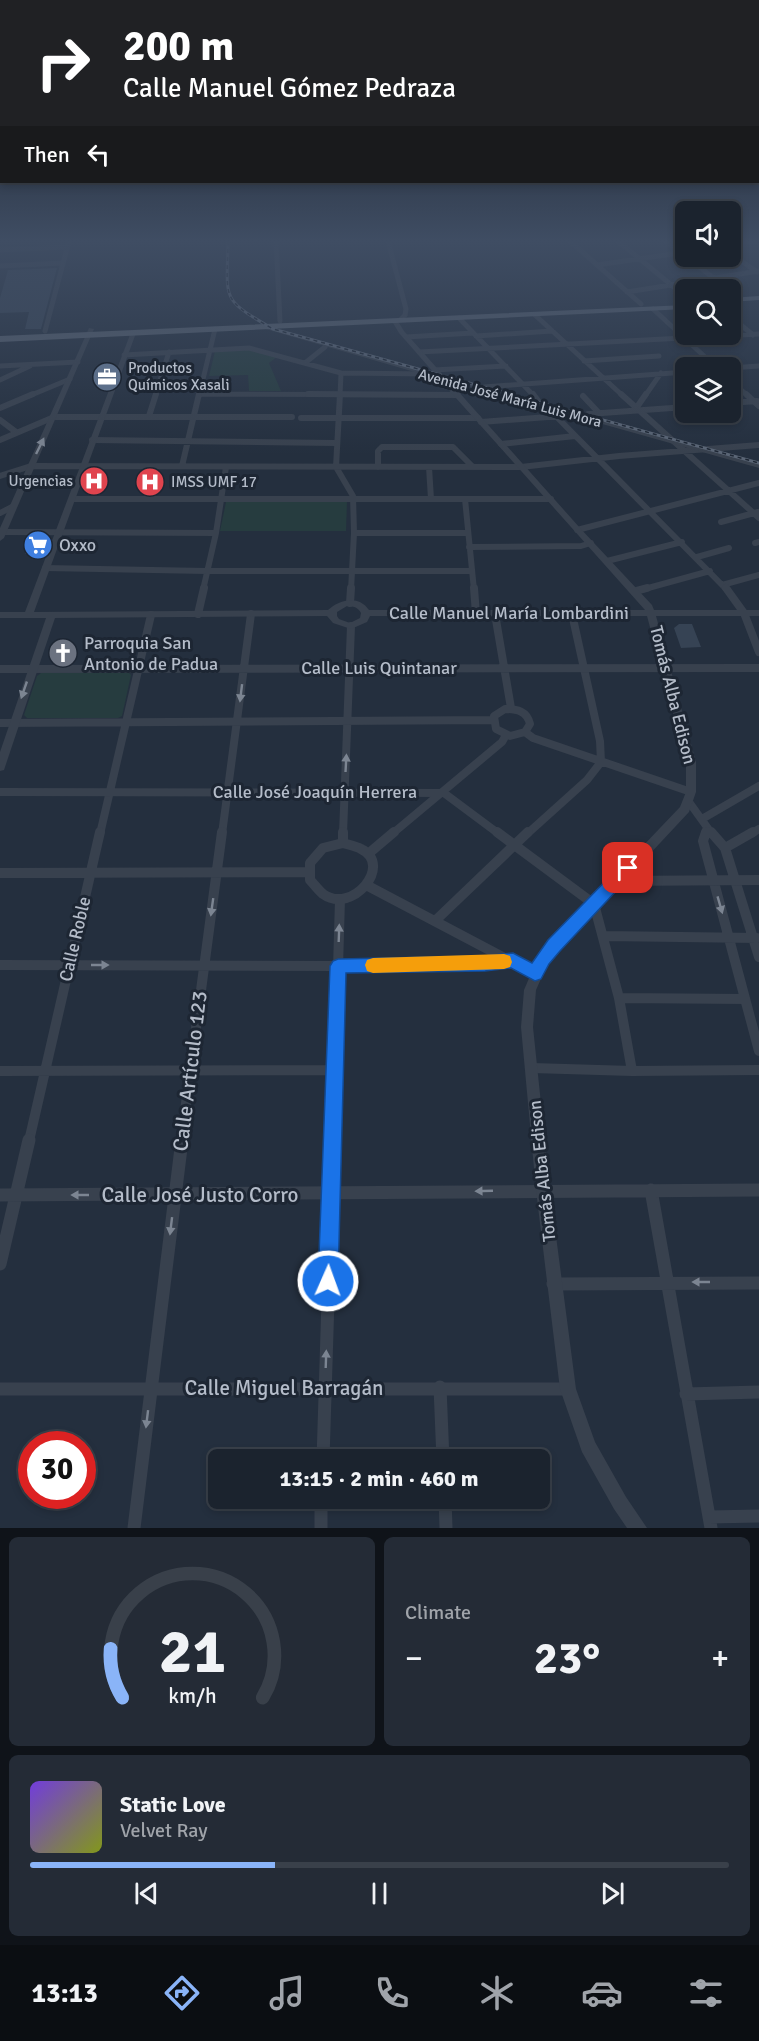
<!DOCTYPE html>
<meta charset="utf-8">
<style>
:root{--surface:#1b232e;--page:#242b36;--text:#f1f3f6;--muted:#a0a4aa;--line:#39404a;--accent:#8ab4f8}
body{margin:0;font-family:Signika,sans-serif;background:var(--page);color:var(--text);height:100vh;display:flex;flex-direction:column;font-size:22px;white-space:nowrap}
*{box-sizing:border-box;margin:0}
p{font-size:20px;color:var(--muted)}
.icon{flex:none;width:33px;height:33px;fill:none;stroke:currentColor;stroke-width:2;stroke-linecap:round;stroke-linejoin:round}
.map{position:relative;height:1528px;overflow:hidden}
.side{display:flex;flex-direction:column;gap:9px;padding:9px;background:#0f1319;flex:1}
.side>*{flex:none}
.banner{position:absolute;left:0px;top:0px;width:759px;height:183px;box-shadow:0 3px 9px #0003,0 0 0 2px var(--line);background:#202124;color:#fff;overflow:hidden}
.buttons{position:absolute;left:675px;top:201px;display:grid;gap:12px}
.buttons a{display:grid;place-items:center;width:66px;height:66px;border-radius:9px;background:var(--surface);box-shadow:0 3px 9px #0003,0 0 0 2px var(--line);font-size:30px}
.speed{position:absolute;left:18px;top:1431px;display:flex;gap:12px;font-size:30px;font-weight:700;text-align:center}
.speed>*{display:grid;place-content:center;width:78px;height:78px;border-radius:50%;background:var(--surface);box-shadow:0 3px 9px #0003,0 0 0 2px var(--line);line-height:1}
.speed .limit{border:9px solid #d22;background:#fff;color:#111}
.pin{position:absolute;display:grid;place-items:center;width:51px;height:51px;color:#fff;margin:-26px;border-radius:12px;box-shadow:0 3px 9px #0006}
.me{position:absolute;width:66px;margin:-33px;rotate:2deg;stroke-linejoin:round;filter:drop-shadow(0 0 4px #0008)}
.turn{display:flex;align-items:center;gap:21px;height:126px;padding:0 24px;font-size:27px}
.turn .icon{width:78px;height:78px;stroke-width:2.5}
.turn b{display:block;font-size:42px;line-height:51px}
.then{display:flex;align-items:center;height:57px;padding:0 24px;background:#0003;gap:12px;font-size:22px}
.big{font-size:45px;font-weight:700;line-height:1.1}
.side .widget{flex:1;display:flex;flex-direction:column;justify-content:center;gap:9px;min-width:0;padding:0 21px;border-radius:9px;background:var(--page)}
.side .dial{align-items:center;gap:0}
.dial svg{height:156px;overflow:visible;fill:none;stroke:var(--line);stroke-width:7;stroke-linecap:round;text-anchor:middle}
.dial text{fill:var(--text);stroke:none}
.song{display:flex;align-items:center;gap:18px}
.cover{width:72px;height:72px;border-radius:9px;background:linear-gradient(135deg,hsl(260 70% 55%),hsl(70 70% 35%))}
.played{height:6px;border-radius:3px;background:linear-gradient(90deg,var(--accent) 35%,var(--line) 35%)}
.keys{display:flex;justify-content:space-around;direction:ltr}
.heat{display:flex;justify-content:space-between;align-items:center;font-size:33px;direction:ltr}
.side .tiles{flex:1;display:grid;gap:9px;grid-template-columns:1fr 1fr}
.widget:last-child{grid-column:span 2}
.trip{position:absolute;left:208px;top:1449px;width:342px;height:60px;border-radius:9px;background:var(--surface);box-shadow:0 3px 9px #0003,0 0 0 2px var(--line);font-weight:700;line-height:60px;text-align:center}
.tabs{display:flex;height:96px;justify-content:space-around;align-items:center;background:#0b0e12;color:var(--muted)}
.tabs .icon{width:42px;height:42px}
.tabs .on{color:var(--accent)}
.tabs b{font-size:27px;color:var(--text)}
.map>svg:first-child{display:block}
</style>
<div class="map">
<svg width="759" height="1528" viewBox="0 0 759 1528">
<rect width="100%" height="100%" fill="#242f3e"/>
<!-- green -->
<path fill="#263c3f" d="M251,349l26,8 -8,6 12,28h-32l-1,-16 -39,1 6,-25z
M226,502h121l-1,29h-126z
M41,673h88l2,2 -9,41 -4,2h-91l-3,-3 13,-39z"/>
<!-- building -->
<path fill="#364354" d="M57,268l-16,61h-16l4,-17 -29,1v-15l8,-28z
M32,537h18l-6,18 -19,-1z
M679,624h13l9,23 -20,1 -7,-20z"/>
<g fill="none" stroke-linecap="round" stroke-linejoin="round">
<!-- minor-far4 -->
<path stroke="#38414e" stroke-width="5" d="M276,241l4,80
M388,241l18,68 -1,6
M570,241l71,63
M618,241l68,56
M666,241l63,49
M730,245l25,-4
M0,250l67,-3
M730,253l27,19
M597,265l89,-13
M0,266l63,-3
M730,291l11,8
M627,292l132,-21
M653,309l64,59
M535,315l88,81
M730,316l23,19
M459,318l75,78
M45,331l24,-90
M476,336l76,-5
M406,337l67,-4
M419,352l340,-18
M124,355l125,-7 92,25 90,1
M584,361l75,-5
M305,363l20,-16
M0,366l78,-4
M730,368l29,-2
M434,370l72,-4
M0,380l30,-14
M730,380l18,16
M484,387l202,-15
M201,394l257,1
M29,396l41,-17
M155,396l14,-44
M199,396l16,-67
M340,396l1,-23
M645,396l16,-23"/>
<!-- minor-far3 -->
<path stroke="#38414e" stroke-width="6" d="M308,394l150,1
M340,394l-4,73 17,29 1,37 -3,57
M533,394l6,8
M621,394l138,124
M746,394l13,12
M583,396l16,17
M730,403l27,-2
M547,407l180,183
M637,407l9,-13
M0,408l33,-14
M588,414l98,-7
M149,416l7,-22
M301,418h177
M0,420l16,12
M481,422l94,-7
M0,440l54,-23h238
M92,440l244,3
M501,444l74,-8
M182,466l17,-72
M378,467v-16l4,-4h71l20,20
M429,467l2,32
M0,476l31,-10 490,1 98,-11 140,-11
M72,499h479
M465,499l9,91
M0,513l14,-7
M721,522l37,-10
M577,530l182,-47
M3,532l213,1
M354,533h114
M755,543l4,-1
M469,547l112,-1 10,-3
M697,557l32,-9
M607,561l75,-19
M45,568l161,3h266
M722,585l37,-10
M203,590l13,-57 10,-66
M641,590l69,-19"/>
<!-- minor-far2 -->
<path stroke="#38414e" stroke-width="8" d="M474,588l2,26
M726,588l18,25 15,39
M636,591l11,-3
M350,603l1,-15
M198,614l6,-26
M495,614l16,94
M0,669l759,-1
M505,709c12,0 22,2 25,15l-5,8 -15,4 -14,-7 -2,-13z
M0,723l493,-3
M525,732l8,6 158,54
M0,792l444,1 55,41
M689,802l23,32
M702,819l57,-33
M100,834l51,-219
M222,834l29,-220
M343,834l8,-208
M392,834l110,-92 4,-7
M527,834l60,-54 14,-18 -1,-21 -28,-127
M705,834l2,-6
M751,834l8,-5"/>
<!-- minor-far1 -->
<path stroke="#38414e" stroke-width="10" d="M497,832l97,72 25,94 13,73
M706,832l-3,9 56,210
M711,832l14,16 34,109
M343,843v-11
M343,843c6,2 13,3 18,6 33,16 -9,66 -38,45 -5,-4 -9,-10 -13,-14v-17l13,-15z
M725,848l28,-16
M368,854l26,-22
M0,873l308,-1
M616,881l143,-1
M368,886l167,88
M436,920l92,-88
M604,936l153,2
M0,965l338,1 147,-3 28,-3
M619,998l126,1
M532,1068l100,3 127,-1
M0,1071l335,-1
M29,1141l71,-309
M181,1141l41,-309
M333,1141l7,-242"/>
<!-- minor -->
<path stroke="#38414e" stroke-width="13" d="M651,1190l60,338
M0,1195l759,-5
M0,1264l29,-124
M553,1284l206,-1
M440,1387l3,73
M0,1389h568
M686,1394l73,-2
M323,1460l10,-320
M321,1498v30
M445,1498l1,30
M709,1517l50,-1
M134,1528l48,-388"/>
<!-- tertiary -->
<path fill="#38414e" fill-rule="evenodd" d="M403,314l5,1 -9,8 5,8 40,45 315,88v4l-310,-87 131,147 72,77 2,5h105v6h-103l40,146v30l-7,20 -141,151 -12,27 -3,37 17,163 26,199 19,53 31,55 21,31h-20l-13,-19 -32,-57 -22,-63 -24,-199 -15,-163 3,-37 15,-35 141,-148 6,-15v-30l-39,-146h-277l-3,6 -16,7 -18,-6 -6,-7 -272,2 -50,149 -1,3 -4,1v-19l46,-134h-46v-6h25l106,-280 5,1 -102,279 294,-2c12,-11 31,-15 41,0h276l-206,-231 -180,-52 5,-1 170,47 -35,-40 -6,-10zM347,606c6,0 11,1 14,7l-1,5 -10,5 -11,-4 -2,-3v-4z
M89,328l5,1 -90,209 -4,3v-13z"/>
<!-- primary -->
<path fill="#56606e" fill-rule="evenodd" d="M759,296v4l-29,2v-4z
M686,305v4l-686,33v-6z"/>
<!-- rail casing -->
<g stroke="#5a6575" stroke-width="3">
<path id="rail" d="M228,241c-1,60 -8,57 45,88l486,134"/>
</g>
<!-- rail -->
<use href="#rail" stroke="#1d2633" stroke-width="1.5" stroke-dasharray="4" stroke-linecap="butt"/>
</g>
<!-- one-way arrows -->
<defs><path id="oneway-solid" d="M-6-.8H1V-3.2L6.5 0L1 3.2V.8H-6Z" transform="scale(1.5)"/></defs>
<g fill="#7c8592">
<use href="#oneway-solid" transform="translate(40 446) rotate(-64)"/>
<use href="#oneway-solid" transform="translate(24 690) rotate(109)"/>
<use href="#oneway-solid" transform="translate(241 693) rotate(97)"/>
<use href="#oneway-solid" transform="translate(346 763) rotate(-87)"/>
<use href="#oneway-solid" transform="translate(720 905) rotate(74)"/>
<use href="#oneway-solid" transform="translate(212 907) rotate(98)"/>
<use href="#oneway-solid" transform="translate(339 933) rotate(-88)"/>
<use href="#oneway-solid" transform="translate(100 965)"/>
<use href="#oneway-solid" transform="translate(484 1191) rotate(178)"/>
<use href="#oneway-solid" transform="translate(80 1195) rotate(180)"/>
<use href="#oneway-solid" transform="translate(171 1226) rotate(97)"/>
<use href="#oneway-solid" transform="translate(701 1282) rotate(-180)"/>
<use href="#oneway-solid" transform="translate(326 1359) rotate(-88)"/>
<use href="#oneway-solid" transform="translate(147 1419) rotate(97)"/>
</g>
<!-- sky -->
<linearGradient id="sky" x2="0" y2="1"><stop stop-color="#141a22"/><stop offset="0.53" stop-color="#3f4d63"/><stop offset="1" stop-color="#3f4d63" stop-opacity="0"/></linearGradient>
<rect width="759" height="455" fill="url(#sky)"/>
<!-- route -->
<path fill="#1a73e8" stroke="#114b97" stroke-width="1.5" d="M628,862l5,2 2,4 -2,5 -73,78 -11,13 -8,15 -6,2 -24,-13 -26,3 -139,2 -8,308 -3,7 -7,3 -7,-3 -3,-7 12,-315 3,-5 5,-2 147,-3 28,-3 19,10 16,-23 74,-76z"/>
<!-- slow -->
<path fill="#f59e0b" d="M504,954l6,2 2,6 -2,5 -6,2 -131,4 -6,-2 -2,-6 2,-5 6,-2z"/>
<!-- icons -->
<defs>
<g id="office-disc" transform="scale(1.5)"><circle r="9.5" fill="#5c6f8a" stroke="#1d2633"/><path d="M-6-3h4V-5.5h4V-3h4V5H-6ZM-1-4.5V-3h2v-1.5ZM-6 0V1H6V0Z" fill="#fff"/></g>
<g id="hospital-disc" transform="scale(1.5)"><circle r="9.5" fill="#e0444e" stroke="#1d2633"/><path d="M-5-5h3v3.5h4V-5h3V5h-3V1.5h-4V5h-3Z" fill="#fff"/></g>
<g id="supermarket-disc" transform="scale(1.5)"><circle r="9.5" fill="#3f7fe0" stroke="#1d2633"/><path d="M-6-5.5h2.5l.6 2H6L4.5 2H-2.5L-4.4-4H-6ZM-1.5 3.2a1.3 1.3 0 1 0 .1 0ZM3 3.2a1.3 1.3 0 1 0 .1 0Z" fill="#fff"/></g>
<g id="church-disc" transform="scale(1.5)"><circle r="9.5" fill="#6b7280" stroke="#1d2633"/><path d="M-1.2-6h2.4v3.5h3.3v2.4h-3.3V6h-2.4V-.1h-3.3v-2.4h3.3Z" fill="#fff"/></g>
</defs>
<g fill-rule="evenodd">
<use href="#office-disc" x="107" y="377"/>
<use href="#hospital-disc" x="94" y="481"/>
<use href="#hospital-disc" x="150" y="482"/>
<use href="#supermarket-disc" x="38" y="545"/>
<use href="#church-disc" x="63" y="653"/>
</g>
<g text-anchor="middle" stroke-width="6" stroke-linejoin="round" paint-order="stroke">
<!-- far-poi labels -->
<g font-size="15" fill="#b4bcc9" stroke="#1d2633" text-anchor="start">
<text x="128" y="373">Productos<tspan x="128" dy="17">Químicos Xasali</tspan></text>
<text x="73" y="486" text-anchor="end">Urgencias</text>
<text x="171" y="487">IMSS UMF 17</text>
</g>
<!-- far-street labels -->
<g font-size="15" fill="#b4bcc9" stroke="#1d2633">
<text transform="translate(510 398) rotate(15)" y="5">Avenida José María Luis Mora</text>
</g>
<!-- poi labels -->
<g font-size="18" fill="#b4bcc9" stroke="#1d2633" text-anchor="start">
<text x="59" y="551">Oxxo</text>
<text x="84" y="649">Parroquia San<tspan x="84" dy="21">Antonio de Padua</tspan></text>
</g>
<!-- street labels -->
<g font-size="18" fill="#b4bcc9" stroke="#1d2633">
<text x="509" y="619">Calle Manuel María Lombardini</text>
<text x="379" y="674">Calle Luis Quintanar</text>
<text transform="translate(673 695) rotate(76)" y="6">Tomás Alba Edison</text>
<text x="315" y="798">Calle José Joaquín Herrera</text>
<text transform="translate(75 939) rotate(-77)" y="6">Calle Roble</text>
<text transform="translate(542 1171) rotate(-96)" y="6">Tomás Alba Edison</text>
</g>
<!-- near-street labels -->
<g font-size="21" fill="#b4bcc9" stroke="#1d2633">
<text transform="translate(190 1071) rotate(-83)" y="7">Calle Artículo 123</text>
<text x="200" y="1202">Calle José Justo Corro</text>
<text x="284" y="1395">Calle Miguel Barragán</text>
</g>
</g>
</svg>
<div class="buttons">
<a><svg class="icon" aria-label="sound" viewBox="0 0 24 24"><path d="M4 9h4l5-4v14l-5-4H4zM17 9q2 3 0 6"/></svg></a>
<a><svg class="icon" aria-label="search" viewBox="0 0 24 24"><circle cx="10" cy="10" r="6"/><path d="M15 15l6 6"/></svg></a>
<a><svg class="icon" aria-label="layers" viewBox="0 0 24 24"><path d="M12 4l9 5-9 5-9-5zM3 14l9 5 9-5"/></svg></a>
</div>
<div class="speed"><div class="limit">30</div></div>
<div class="pin" style="left:628px;top:868px;background:#d93025"><svg class="icon" aria-label="arrive" viewBox="0 0 24 24"><path d="M6 21V4h12l-3 4 3 4H6"/></svg></div>
<svg class="me" style="left:328px;top:1281px" viewBox="-20 -20 40 40"><circle r="17" fill="#1a73e8" stroke="#fff" stroke-width="3"/><path d="M0-11L8 9 0 5-8 9z" fill="#fff"/></svg>
<div class="trip">13:15 · 2 min · 460 m</div>
<div class="banner">
<div class="turn"><svg class="icon" aria-label="right" viewBox="0 0 24 24"><path d="M7 20v-9h11M14 6l5 5-5 5"/></svg><div><b>200 m</b>Calle Manuel Gómez Pedraza</div></div>
<div class="then">Then<svg class="icon" aria-label="left" viewBox="0 0 24 24"><path d="M17 20v-9H6M10 6l-5 5 5 5"/></svg></div>
</div>
</div>
<section class="side">
<div class="tiles">
<div class="widget dial"><svg viewBox="0 0 100 80">
<path d="M14 69A42 42 0 1 1 86 69"/>
<path d="M14 69A42 42 0 0 1 8 44" stroke="#8ab4f8"/>
<text x="50" y="56" font-size="32" font-weight="700">21</text>
<text x="50" y="72" font-size="11">km/h</text>
</svg></div>
<div class="widget"><p>Climate</p>
<div class="heat"><a>−</a><b class="big">23°</b><a>+</a></div>
</div>
<div class="widget">
<div class="song"><i class="cover"></i><div><b>Static Love</b><p>Velvet Ray</p></div></div>
<div class="played"></div>
<div class="keys"><svg class="icon" aria-label="previous" viewBox="0 0 24 24"><path d="M18 5L8 12l10 7zM5 5v14"/></svg><svg class="icon" aria-label="pause" viewBox="0 0 24 24"><path d="M8 5v14M16 5v14"/></svg><svg class="icon" aria-label="next" viewBox="0 0 24 24"><path d="M6 5l10 7-10 7zM19 5v14"/></svg></div>
</div>
</div>
</section>
<nav class="tabs">
<b>13:13</b>
<svg class="icon on" aria-label="directions" viewBox="0 0 24 24"><path d="M12 3l9 9-9 9-9-9zM9 14v-3h6M13 9l2 2-2 2"/></svg>
<svg class="icon" aria-label="music" viewBox="0 0 24 24"><path d="M9 18V5l10-2v13"/><circle cx="6" cy="18" r="3"/><circle cx="16" cy="16" r="3"/></svg>
<svg class="icon" aria-label="phone" viewBox="0 0 24 24"><path d="M5 4h4l2 5-3 2q2 4 5 5l2-3 5 2v4C11 20 4 13 5 4z"/></svg>
<svg class="icon" aria-label="climate" viewBox="0 0 24 24"><path d="M12 3v18M4 7l16 10M4 17L20 7"/></svg>
<svg class="icon" aria-label="car" viewBox="0 0 24 24"><path d="M5 17H2v-5l4-1 3-4h7l3 4 3 1v5h-3M9 17h6M6 11h13"/><circle cx="7" cy="17" r="2"/><circle cx="17" cy="17" r="2"/></svg>
<svg class="icon" aria-label="filters" viewBox="0 0 24 24"><path d="M4 7h16M4 17h16"/><circle cx="9" cy="7" r="2"/><circle cx="15" cy="17" r="2"/></svg>
</nav>
